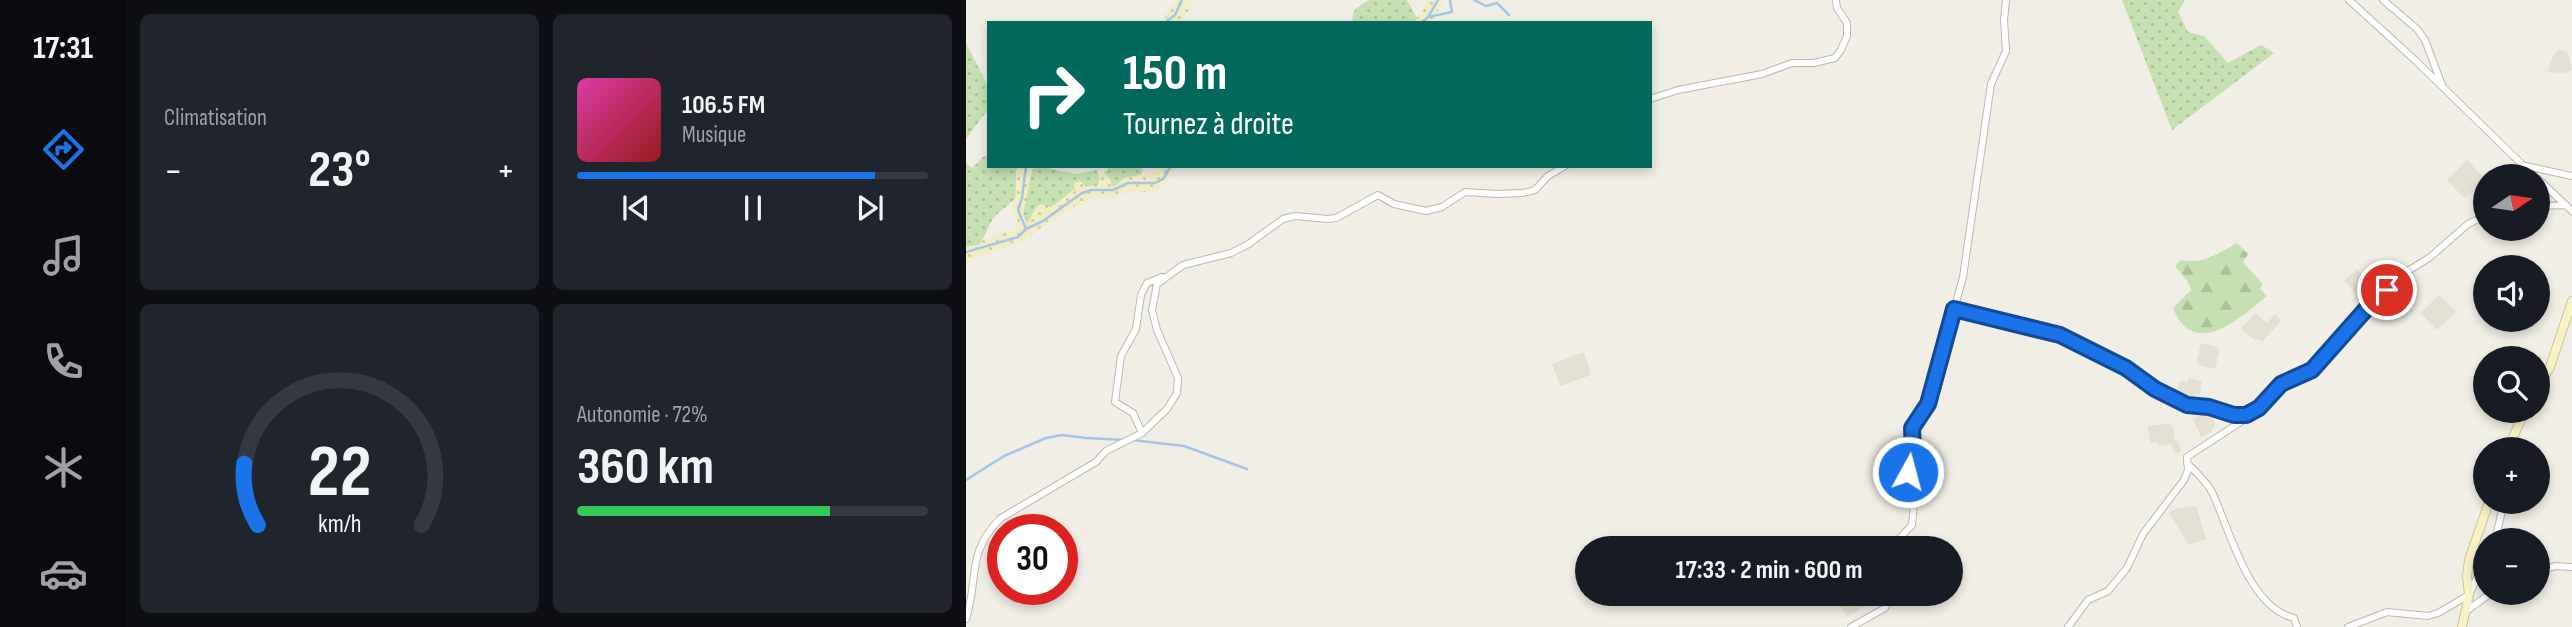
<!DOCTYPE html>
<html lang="fr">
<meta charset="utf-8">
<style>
:root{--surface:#171b24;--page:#20242c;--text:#f1f3f6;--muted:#9ea1a6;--line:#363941;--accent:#1a73e8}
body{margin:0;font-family:"Sofia Sans Condensed",sans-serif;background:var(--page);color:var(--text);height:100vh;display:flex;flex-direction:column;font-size:26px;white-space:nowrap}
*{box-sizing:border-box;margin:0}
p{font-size:23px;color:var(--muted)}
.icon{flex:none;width:38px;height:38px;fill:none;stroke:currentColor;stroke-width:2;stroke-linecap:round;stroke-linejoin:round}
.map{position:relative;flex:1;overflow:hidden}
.side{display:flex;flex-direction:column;gap:14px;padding:14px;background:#0d0f14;width:840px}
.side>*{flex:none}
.banner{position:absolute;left:21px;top:21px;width:665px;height:147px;border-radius:0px;box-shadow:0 4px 10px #0003;background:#00695c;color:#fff;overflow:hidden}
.needle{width:46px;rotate:77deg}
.controls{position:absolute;left:1507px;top:164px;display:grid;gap:14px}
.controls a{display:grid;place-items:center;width:77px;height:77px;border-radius:50%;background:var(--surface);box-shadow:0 4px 10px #0003;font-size:35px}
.speed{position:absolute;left:21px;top:514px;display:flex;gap:14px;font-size:35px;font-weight:700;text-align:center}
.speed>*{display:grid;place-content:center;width:91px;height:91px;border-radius:50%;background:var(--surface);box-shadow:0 4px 10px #0003;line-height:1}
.speed .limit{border:10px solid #d22;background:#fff;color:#111}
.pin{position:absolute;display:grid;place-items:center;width:60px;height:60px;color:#fff;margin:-30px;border:4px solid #fff;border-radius:50%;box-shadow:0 2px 7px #0007}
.me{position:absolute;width:77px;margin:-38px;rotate:7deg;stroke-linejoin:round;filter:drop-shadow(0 0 5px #0008)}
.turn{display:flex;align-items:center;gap:24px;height:147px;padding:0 21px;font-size:32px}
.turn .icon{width:91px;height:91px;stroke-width:2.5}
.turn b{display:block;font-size:49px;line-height:60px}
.big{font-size:52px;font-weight:700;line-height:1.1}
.side .tile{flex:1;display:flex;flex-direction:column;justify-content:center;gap:10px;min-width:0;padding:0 24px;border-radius:10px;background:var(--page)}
.side .dial{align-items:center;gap:0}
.dial svg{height:182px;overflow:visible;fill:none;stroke:var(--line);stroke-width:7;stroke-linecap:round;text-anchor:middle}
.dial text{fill:var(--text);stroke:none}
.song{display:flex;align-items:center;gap:21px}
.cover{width:84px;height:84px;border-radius:10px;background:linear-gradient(135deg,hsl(320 70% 55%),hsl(0 70% 35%))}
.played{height:7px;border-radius:4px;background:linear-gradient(90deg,var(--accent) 85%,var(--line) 85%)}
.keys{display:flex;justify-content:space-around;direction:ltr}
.heat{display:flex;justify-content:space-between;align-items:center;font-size:38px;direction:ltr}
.charge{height:10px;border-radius:5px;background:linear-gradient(90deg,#34c759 72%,var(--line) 0)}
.side .tiles{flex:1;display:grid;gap:14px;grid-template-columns:repeat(2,1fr)}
.trip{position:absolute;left:609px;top:536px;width:388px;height:70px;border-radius:35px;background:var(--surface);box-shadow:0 4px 10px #0003;font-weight:700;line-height:70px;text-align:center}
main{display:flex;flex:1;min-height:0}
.menu{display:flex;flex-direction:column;width:126px;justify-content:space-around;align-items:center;background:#090b0e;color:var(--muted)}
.menu .icon{width:49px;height:49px}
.menu .current{color:var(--accent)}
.menu b{font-size:32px;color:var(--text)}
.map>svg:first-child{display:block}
</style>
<main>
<nav class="menu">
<b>17:31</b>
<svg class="icon current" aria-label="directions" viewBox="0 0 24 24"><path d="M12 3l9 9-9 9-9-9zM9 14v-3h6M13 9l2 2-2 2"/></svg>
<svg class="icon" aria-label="music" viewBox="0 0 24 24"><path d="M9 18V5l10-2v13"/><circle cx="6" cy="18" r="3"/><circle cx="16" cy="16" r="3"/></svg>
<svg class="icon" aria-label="phone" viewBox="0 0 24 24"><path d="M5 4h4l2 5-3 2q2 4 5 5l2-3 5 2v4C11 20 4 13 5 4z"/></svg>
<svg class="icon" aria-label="climate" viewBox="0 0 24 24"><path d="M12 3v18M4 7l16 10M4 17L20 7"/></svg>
<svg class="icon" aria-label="car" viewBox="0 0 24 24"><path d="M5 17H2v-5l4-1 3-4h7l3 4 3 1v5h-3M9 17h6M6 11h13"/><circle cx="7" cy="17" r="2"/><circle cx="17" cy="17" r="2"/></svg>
</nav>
<section class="side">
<div class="tiles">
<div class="tile"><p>Climatisation</p>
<div class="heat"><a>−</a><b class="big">23°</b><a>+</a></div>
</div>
<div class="tile">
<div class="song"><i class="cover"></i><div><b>106.5 FM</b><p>Musique</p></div></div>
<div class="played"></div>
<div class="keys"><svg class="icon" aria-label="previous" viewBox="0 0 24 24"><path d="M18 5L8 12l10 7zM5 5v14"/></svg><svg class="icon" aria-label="pause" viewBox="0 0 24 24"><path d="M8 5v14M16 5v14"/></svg><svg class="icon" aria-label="next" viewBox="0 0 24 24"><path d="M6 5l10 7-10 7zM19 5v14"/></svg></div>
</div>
<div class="tile dial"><svg viewBox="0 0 100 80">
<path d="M14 69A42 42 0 1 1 86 69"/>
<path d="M14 69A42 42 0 0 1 8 42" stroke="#1a73e8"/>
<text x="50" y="56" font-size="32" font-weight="700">22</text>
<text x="50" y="72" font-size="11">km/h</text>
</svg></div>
<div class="tile"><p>Autonomie · 72%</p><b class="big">360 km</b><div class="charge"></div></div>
</div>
</section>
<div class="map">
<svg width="1606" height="627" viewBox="0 0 1606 627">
<defs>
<pattern id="grass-dots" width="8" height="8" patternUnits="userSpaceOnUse" patternTransform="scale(1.75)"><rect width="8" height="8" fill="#c6e0b2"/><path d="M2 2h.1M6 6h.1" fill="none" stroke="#abc19a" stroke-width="1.8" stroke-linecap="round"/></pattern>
<pattern id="forest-firs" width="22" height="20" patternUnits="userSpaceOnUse" patternTransform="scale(1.75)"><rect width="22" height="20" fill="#c6e0b2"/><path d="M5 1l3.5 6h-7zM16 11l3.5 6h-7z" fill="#abc19a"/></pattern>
<pattern id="sand-dots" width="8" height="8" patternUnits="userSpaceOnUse" patternTransform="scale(1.75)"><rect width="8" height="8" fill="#f1edc4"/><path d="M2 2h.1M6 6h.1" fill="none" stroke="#d0cca9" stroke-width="1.8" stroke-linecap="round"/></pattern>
</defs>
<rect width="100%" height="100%" fill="#f0eee5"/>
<!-- residential -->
<path fill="#e4e0d4" d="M1592,49l10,4 4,17 -7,3 -17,-1 3,-12z
M1501,160l18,19v16l-4,4 -8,-7 -9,6 -17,-18z
M1391,269l18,18 -12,13 -19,-19z
M1473,295l17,17 -19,18 -17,-17z
M1289,313l12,10 8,-9 6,7 -19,21 -4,-3 -2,2 -15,-12z
M1235,343l19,5 -5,21 -19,-5z
M618,352l7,23 -31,11 -8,-22z
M1223,378l13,3 -2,14 -5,-1 -2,8 -19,-8 7,-14 6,3z
M1244,409l5,16 -4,7 -10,5 -8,-18z
M1201,424l5,1 3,16h3l3,11 -6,2 -4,-10 -12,2 -1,-3h-8l-2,-17z
M1230,506l10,33 -17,6 -20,-32 6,-4z
M880,593h28l3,5 -30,19 -10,-17z"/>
<!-- grass -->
<path fill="url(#grass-dots)" d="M403,0h38l10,18 -3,5h-59l-3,-4 3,-10z
M1156,0h63l-7,12 10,20 16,4 24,27 33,-18 13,8 -102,77z
M0,43l23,45v20l-23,31z
M23,154v12h30l-3,5 1,26 -24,21 -13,27 -14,2v-84l6,5 11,-11z
M144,166h31l2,4 -2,5 -17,3 -8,8h-4l-2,-7 -6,-6z
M75,167l35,7 21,-4 3,9 -2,6 -12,2 -12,-4 1,6 -24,19 -10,-4 -14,20 -4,-10 9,-45z"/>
<!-- forest -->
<path fill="url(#forest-firs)" d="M1271,243l11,11 -5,8 20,22 -3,5 7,7c-28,23 -73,64 -94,12l18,-18 -3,-8 -13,-16 6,-6c22,5 38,-7 56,-17z"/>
<!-- sand -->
<path fill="url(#sand-dots)" d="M210,0h16l-1,10 -14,13h-8l-5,-8z
M463,0h14c-9,19 -6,23 -29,23z
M53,166h14l-10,48 4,10 9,-17 5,-3 10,3 24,-18 -1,-6 7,-2 5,6 12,-2 2,-10 4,-2 6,6 2,7h4l8,-8 36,-7 1,-4 -9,-1h25c-8,18 -23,32 -44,24l-21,8 -17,-2 -11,9h-7l-59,38 -44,14v5l-8,1v-16l14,-2 2,-6c12,-1 21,-8 33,-8l4,-6 -7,-18c7,-14 1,-27 7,-41z"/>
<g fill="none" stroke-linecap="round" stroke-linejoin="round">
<!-- stream -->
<path stroke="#a7c6e7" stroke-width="2.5" d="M508,0l12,6 11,-3 12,12
M462,17l24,-5 -2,-12
M198,23l11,-8 7,-15
M455,23l7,-6 10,-17
M60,229l-8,-19 4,-12 4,-32
M0,252l52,-15 8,-8 17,-8 39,-28 9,-3h22l15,-7h27l8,-4 8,-13
M166,440l52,6 63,23
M0,480l38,-24 42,-18 16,-3 24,3 39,2"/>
<!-- street casing -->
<g stroke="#bdb9ac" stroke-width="8">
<path id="street" d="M1383,0l67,61 119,116
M1417,0l34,29 8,11 17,45
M684,99l28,-9 84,-16 30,-11h22l21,-5 6,-8 6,-14v-13l-10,-15 -1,-8
M1560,166l46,10
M1572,179l34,32
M1572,206l28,-1
M988,309l106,26 66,33 29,21 32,16 22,2 25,9 12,-1 13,-7 22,-24 31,-14 55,-62 39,-36 23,-14 39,-34 17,-8
M176,433l-9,-20 -18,-11 6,-46 15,-27 5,-34 6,-12 15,-6
M1221,463c9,9 19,18 25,29 18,38 36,115 82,126l3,9
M1529,541l9,-39
M932,548l1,-9 13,-14 3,-32 -7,-21 5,-22 -2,-22 17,-24 35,-127 28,-193 15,-33 -2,-31 2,-20
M1572,572l17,-6 17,1
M1499,612l26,-19
M0,619c13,-41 0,-67 35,-101l95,-56 10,-11 36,-18 25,-24 10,-16 1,-15 -21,-48 -5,-20 5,-26 26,-19 48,-12 16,-8 36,-26 12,-3 33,3 8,-1 42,-23 16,9 32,7 16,-4 23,-15 32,2 26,-1 12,-3 13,-14 17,-10
M885,627l34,-19 7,-15
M1102,627l20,-27 20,-9 19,-23 16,-34 41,-54 4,-10 -1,-13 55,-36 4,-6
M1382,627l39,-15 41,4 10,-3 31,-18 16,-35"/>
</g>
<!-- secondary casing -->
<g stroke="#cbc399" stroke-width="10">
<path id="secondary" d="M1572,388l12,-21 22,-66
M1541,450l18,-39
M1496,627l7,-32 -2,-19 2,-16 20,-58"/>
</g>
<!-- street -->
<use href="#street" stroke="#fff" stroke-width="6"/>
<!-- secondary -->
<use href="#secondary" stroke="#f8f2c7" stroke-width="8"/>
</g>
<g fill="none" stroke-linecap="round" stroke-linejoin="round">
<!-- route casing -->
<g stroke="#114b97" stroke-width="18">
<path id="route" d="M942,472l5,-22 -1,-22 16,-24 26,-95 106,26 66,33 29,21 32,16 22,2 25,8h12l13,-7 22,-24 31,-14 55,-62 20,-18"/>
</g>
<!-- route -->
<use href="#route" stroke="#1a73e8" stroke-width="12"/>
</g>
</svg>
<div class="controls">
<a><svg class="needle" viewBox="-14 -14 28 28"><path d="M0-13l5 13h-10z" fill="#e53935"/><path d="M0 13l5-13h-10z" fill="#9ea1a6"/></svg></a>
<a><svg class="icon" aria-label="sound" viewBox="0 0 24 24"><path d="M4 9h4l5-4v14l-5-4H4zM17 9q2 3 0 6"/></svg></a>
<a><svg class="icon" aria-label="search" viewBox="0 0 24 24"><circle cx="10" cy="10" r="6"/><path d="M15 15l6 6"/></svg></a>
<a>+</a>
<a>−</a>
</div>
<div class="speed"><div class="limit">30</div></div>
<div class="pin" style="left:1421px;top:290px;background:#d93025"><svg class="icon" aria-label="arrive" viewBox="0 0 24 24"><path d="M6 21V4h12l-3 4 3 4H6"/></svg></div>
<svg class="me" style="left:942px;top:472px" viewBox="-20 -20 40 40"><circle r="17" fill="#1a73e8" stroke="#fff" stroke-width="3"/><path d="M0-11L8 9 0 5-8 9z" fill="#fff"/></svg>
<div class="trip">17:33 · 2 min · 600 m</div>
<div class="banner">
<div class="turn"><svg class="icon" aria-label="right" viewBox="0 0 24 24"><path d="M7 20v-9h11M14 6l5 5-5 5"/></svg><div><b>150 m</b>Tournez à droite</div></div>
</div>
</div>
</main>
